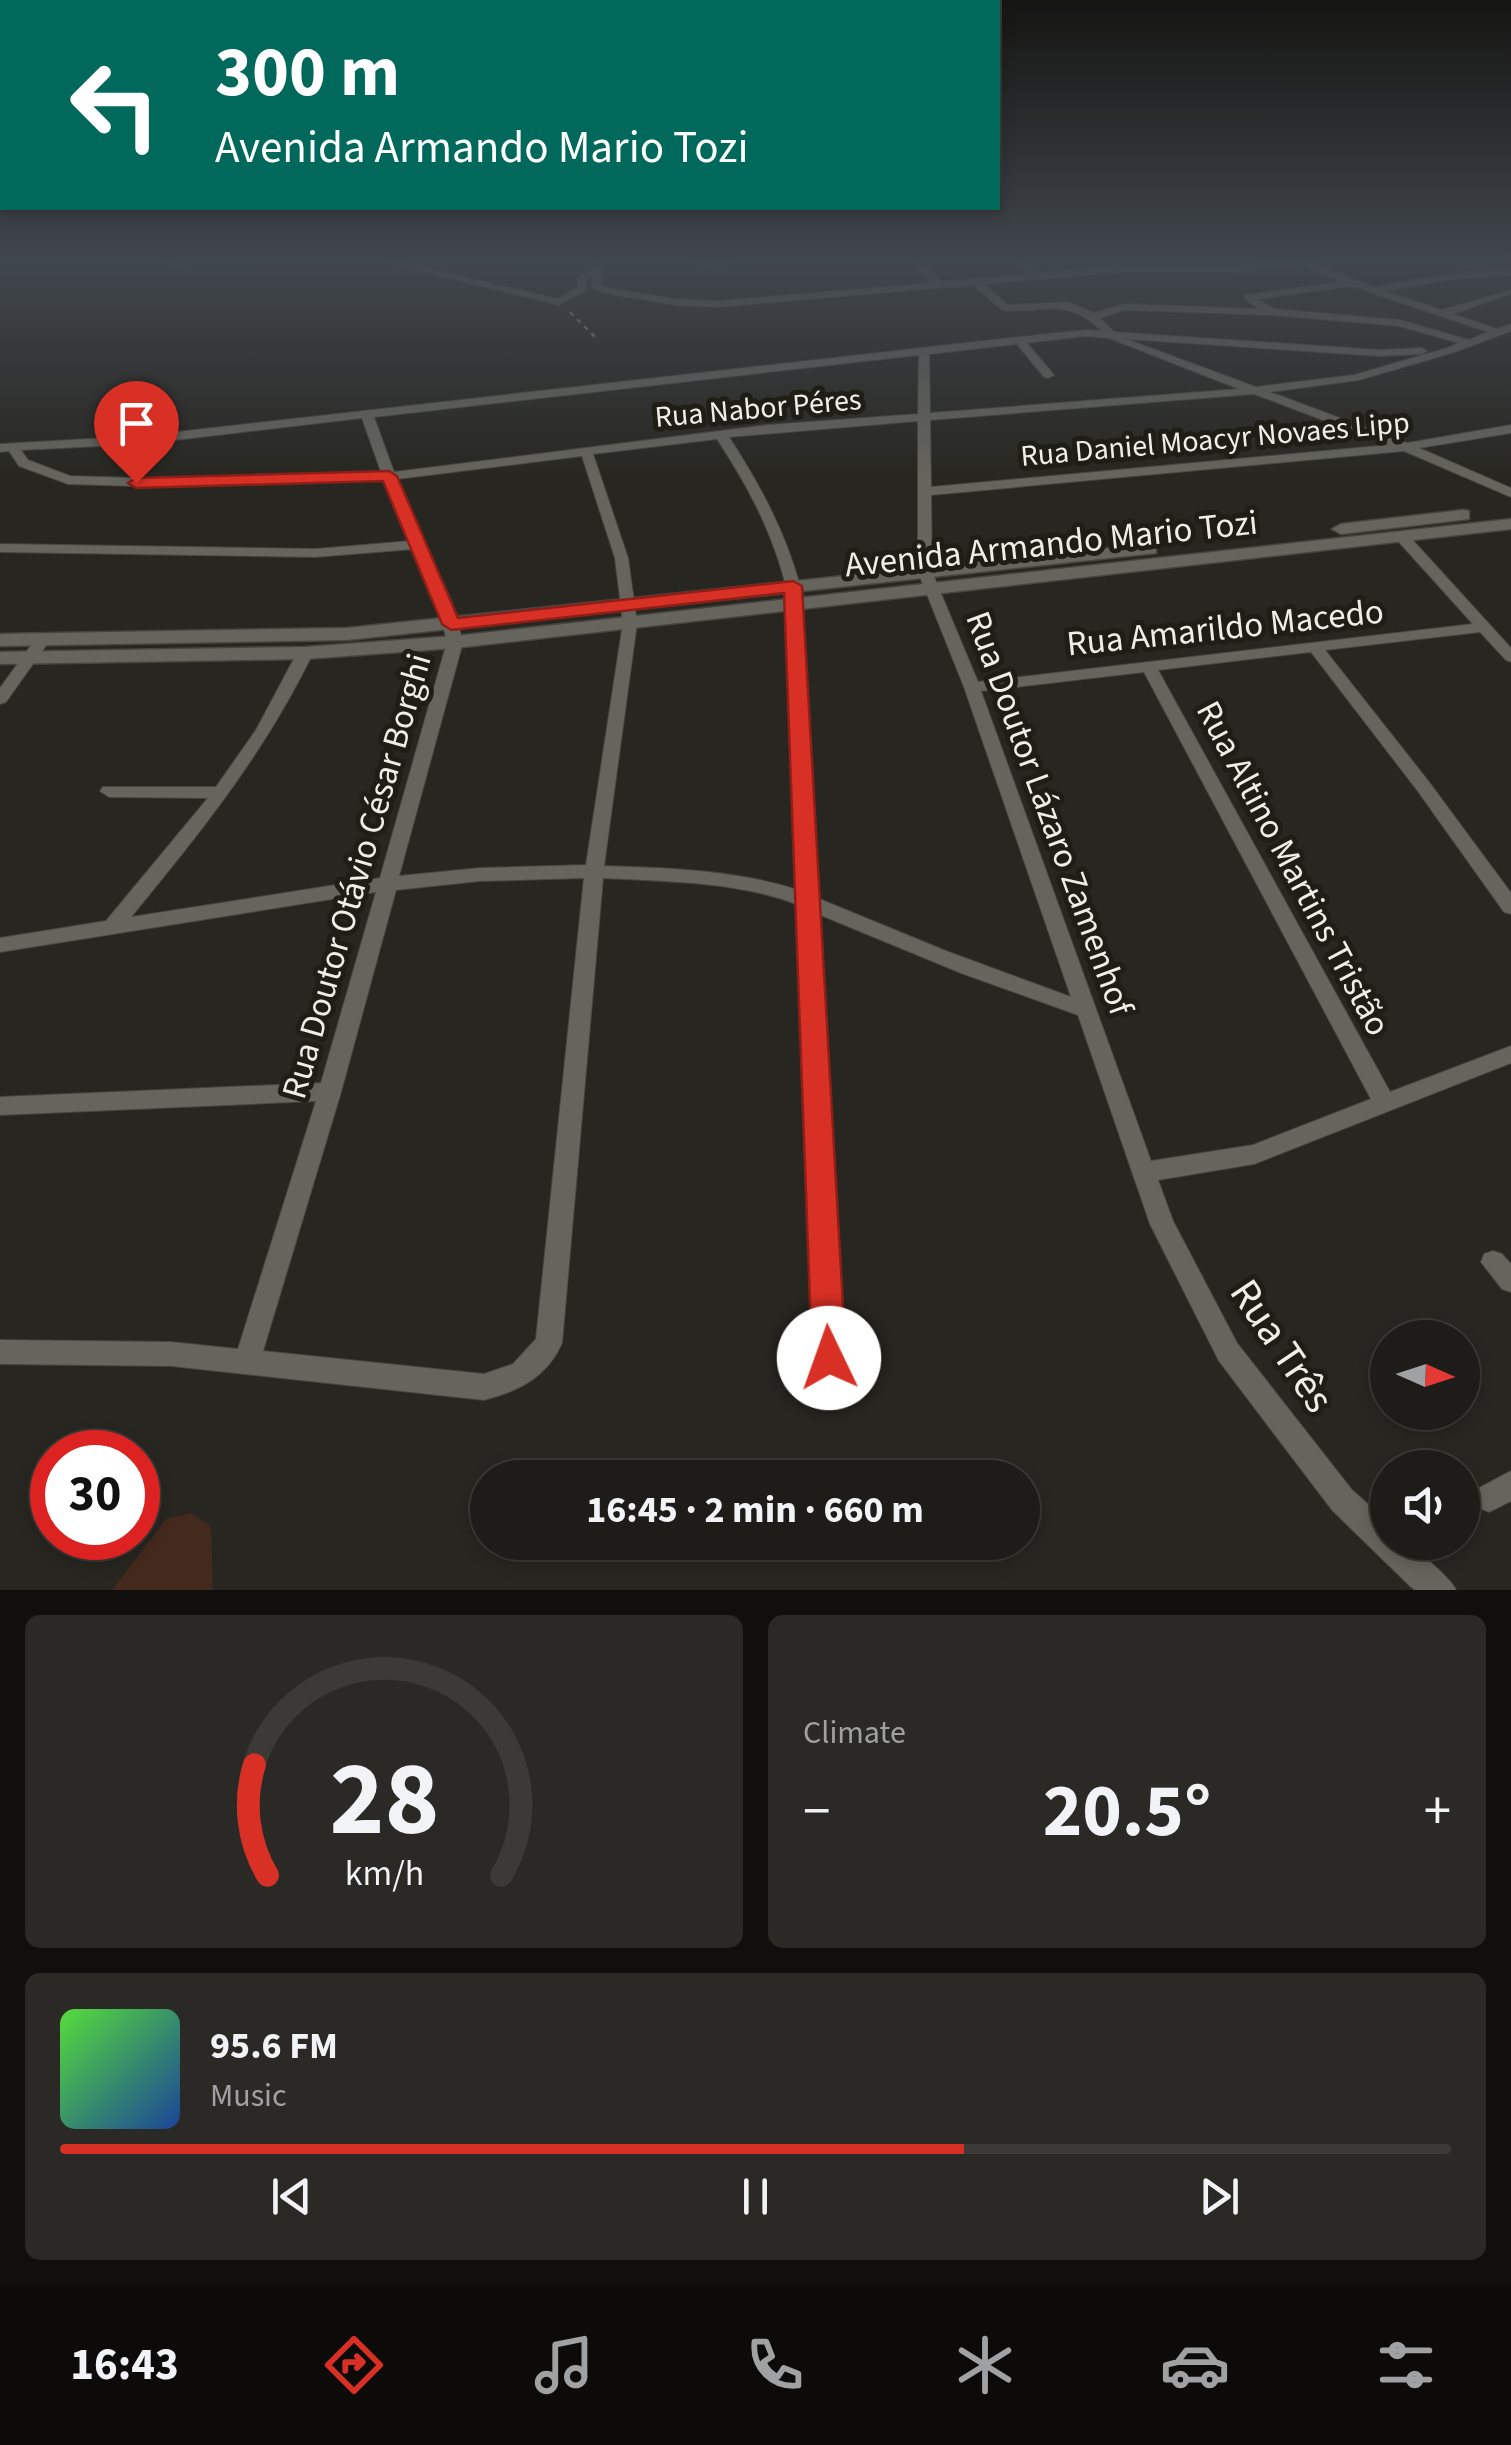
<!DOCTYPE html>
<meta charset="utf-8">
<style>
:root{--surface:#1d1c18;--page:#2a2925;--text:#f1f3f6;--muted:#a0a1a2;--line:#3b3a37;--accent:#d93025}
body{margin:0;font-family:"Source Sans 3",sans-serif;background:var(--page);color:var(--text);height:100vh;display:flex;flex-direction:column;font-size:38px;white-space:nowrap}
*{box-sizing:border-box;margin:0}
p{font-size:32px;color:var(--muted)}
.icon{flex:none;width:55px;height:55px;fill:none;stroke:currentColor;stroke-width:2;stroke-linecap:round;stroke-linejoin:round}
.map{position:relative;height:1590px;overflow:hidden}
.drawer{display:flex;flex-direction:column;gap:25px;padding:25px;background:#100f0d;flex:1}
.drawer>*{flex:none}
.guide{position:absolute;left:0px;top:0px;width:1000px;height:210px;box-shadow:0 5px 15px #0003,0 0 0 2px var(--line);background:#00695c;color:#fff;overflow:hidden}
.needle{width:65px;rotate:93deg}
.controls{position:absolute;left:1370px;top:1320px;display:grid;gap:20px}
.controls a{display:grid;place-items:center;width:110px;height:110px;border-radius:50%;background:var(--surface);box-shadow:0 5px 15px #0003,0 0 0 2px var(--line);font-size:50px}
.speed{position:absolute;left:30px;top:1430px;display:flex;gap:20px;font-size:50px;font-weight:700;text-align:center}
.speed>*{display:grid;place-content:center;width:130px;height:130px;border-radius:50%;background:var(--surface);box-shadow:0 5px 15px #0003,0 0 0 2px var(--line);line-height:1}
.speed .limit{border:15px solid #d22;background:#fff;color:#111}
.pin{position:absolute;display:grid;place-items:center;width:85px;height:85px;color:#fff;margin:-102px -42px;border-radius:50% 50% 50% 0;rotate:-45deg;box-shadow:0 0 10px #0007}
.pin .icon{rotate:45deg}
.me{position:absolute;width:110px;margin:-55px;rotate:357deg;stroke-linejoin:round;filter:drop-shadow(0 0 8px #0008)}
.turn{display:flex;align-items:center;gap:35px;height:210px;padding:0 50px;font-size:45px}
.turn .icon{width:130px;height:130px;stroke-width:2.5}
.turn b{display:block;font-size:70px;line-height:85px}
.big{font-size:75px;font-weight:700;line-height:1.1}
.drawer .widget{flex:1;display:flex;flex-direction:column;justify-content:center;gap:15px;min-width:0;padding:0 35px;border-radius:15px;background:var(--page)}
.drawer .dial{align-items:center;gap:0}
.dial svg{height:260px;overflow:visible;fill:none;stroke:var(--line);stroke-width:7;stroke-linecap:round;text-anchor:middle}
.dial text{fill:var(--text);stroke:none}
.song{display:flex;align-items:center;gap:30px}
.cover{width:120px;height:120px;border-radius:15px;background:linear-gradient(135deg,hsl(110 70% 55%),hsl(220 70% 35%))}
.played{height:10px;border-radius:5px;background:linear-gradient(90deg,var(--accent) 65%,var(--line) 65%)}
.keys{display:flex;justify-content:space-around;direction:ltr}
.heat{display:flex;justify-content:space-between;align-items:center;font-size:55px;direction:ltr}
.drawer .tiles{flex:1;display:grid;gap:25px;grid-template-columns:1fr 1fr}
.widget:last-child{grid-column:span 2}
.trip{position:absolute;left:470px;top:1460px;width:570px;height:100px;border-radius:50px;background:var(--surface);box-shadow:0 5px 15px #0003,0 0 0 2px var(--line);font-weight:700;line-height:100px;text-align:center}
.dock{display:flex;height:160px;justify-content:space-around;align-items:center;background:#0c0b0a;color:var(--muted)}
.dock .icon{width:70px;height:70px}
.dock .current{color:var(--accent)}
.dock b{font-size:45px;color:var(--text)}
.map>svg:first-child{display:block}
</style>
<div class="map">
<svg width="1511" height="1590" viewBox="0 0 1511 1590">
<rect width="100%" height="100%" fill="#272620"/>
<!-- green -->
<path fill="#44291d" d="M191,1513l20,13 2,64h-101l54,-71z"/>
<g fill="none" stroke-linecap="round" stroke-linejoin="round">
<!-- minor casing -->
<g stroke="#46453f" stroke-width="2">
<path id="minor" d="M146,259h19l27,8 -5,3z
M370,259h18l170,40 20,-12 -1,-10 15,-9v-9h10v27l6,2 67,11 44,2 213,-18 -24,-24h11l23,23 87,-8 -19,-15h11l18,14 82,-7h106l76,-7h38l-27,5 60,23 88,-15 49,-3v6l-49,3 -77,13 57,19 69,-20v4l-58,20 44,15 14,-5v7l-56,21 -96,28 -89,12 137,51 104,-18v8l-92,15 92,40v9l-107,-46 -473,44 1,77 46,110 495,-58 -75,-83v-6h10l103,113v14l-5,-2 -26,-28 -155,18 104,132 82,111v21l-7,-2 -87,-122 -106,-138 -153,18 232,422 121,-46v17l-257,101 -96,16 15,41 64,122 115,147 36,32v20h20c13,13 42,35 48,48h-41l-5,-4 -78,-76 -113,-149 -69,-137 -72,-209 -117,-42 -143,-59 24,444 -4,9 -9,3 -9,-3 -4,-9 -18,-453c-55,-23 -136,-24 -195,-27l-41,465c-15,34 -43,48 -78,57l-313,-34 -171,-2v-24l171,2 67,7 78,-248 -316,14v-18l321,-14 55,-191 -376,60v-14l106,-17 102,-123 -99,-1 -9,-6 3,-4h113l40,-57 41,-77 8,-5 8,5c-48,99 -112,179 -182,264l249,-39 67,-236 -9,-39 -24,-54 -99,8 -315,-5v-8l315,5 96,-8 -27,-61 -216,7 -100,-3 -49,-18 -10,-15 -9,1v-8l141,-8 878,-99 66,-7 17,1c-37,-35 -56,-17 -100,-21l-29,-25 -254,22 -44,-2 -72,-12 -11,-6v-12l-5,3 -1,12 -27,15zM1301,265l40,17 -96,13v4l14,10 -135,-5 -30,9 -25,-11 -61,3 -24,-21 137,-12h106zM1351,286l137,46 -19,8 -69,-20 -126,-11 -16,-10zM1125,310l147,5 127,11 60,17 -12,5 -93,27 -98,12 -130,-48 254,17 42,-2 5,-3 -5,-3 -42,2 -266,-18 -14,-14zM1085,336l24,2 130,51 -309,24 -1,-59 88,-10 27,33 4,1 6,-3 -27,-32zM919,355l-1,59 -151,11 -373,47 -20,-55zM1254,394l135,51 -458,42 -1,-67zM362,418l19,54 -213,7 -98,-3 -42,-16 -7,-10 120,-6zM918,421v151l46,115 107,310 -125,-46 -129,-53 -17,-312c-15,-55 -40,-101 -71,-149zM717,439c31,47 55,92 69,147l12,304c-62,-20 -130,-22 -194,-24l33,-243 -9,-65 -35,-104zM582,456l33,102 8,65 -37,242 -106,3 -81,8 64,-234 -11,-39 -55,-124zM1144,672l227,427 -118,46 -102,16 -170,-470zM584,878l-48,461 -23,25 -29,10 -221,-23 78,-259 55,-202 84,-9z
M669,259h102l-63,7z
M42,635l8,5 -44,62 -6,2v-16l37,-51z
M1493,1251l9,3 9,10v28l-9,-3 -21,-27 3,-8z
M1511,1471v30l-22,11 -10,-4 -4,-10 4,-10z"/>
</g>
<!-- tertiary casing -->
<g stroke="#46453f" stroke-width="3">
<path id="tertiary" d="M1463,510l6,1v8l-128,15 -9,-5 9,-5z
M1511,519v10l-1056,119 -150,11 -305,5v-12l305,-5 150,-11z
M1150,544l6,1v8l-809,87 -347,6v-12l347,-6z"/>
</g>
<!-- path -->
<path stroke="#878781" stroke-width="2.5" stroke-dasharray="5 5" stroke-linecap="butt" d="M570,312l26,26"/>
<!-- minor -->
<use href="#minor" fill="#66655d" fill-rule="evenodd"/>
<!-- tertiary -->
<use href="#tertiary" fill="#66655d" fill-rule="evenodd"/>
</g>
<!-- sky -->
<linearGradient id="sky" x2="0" y2="1"><stop stop-color="#151512"/><stop offset="0.54" stop-color="#41474e"/><stop offset="1" stop-color="#41474e" stop-opacity="0"/></linearGradient>
<rect width="1511" height="482" fill="url(#sky)"/>
<!-- route -->
<path fill="#d93025" stroke="#8d1f18" stroke-width="2.5" d="M389,471l8,5 61,142 335,-37 9,5 44,772 -5,12 -12,4 -12,-4 -5,-12 -28,-765 -333,37 -9,-6 -59,-143 -247,7 -8,-5 8,-5z"/>
<g text-anchor="middle" stroke-width="10" stroke-linejoin="round" paint-order="stroke">
<!-- far-street labels -->
<g font-size="30" fill="#efefea" stroke="#1e1d16">
<text transform="translate(758 408) rotate(-5)" y="10">Rua Nabor Péres</text>
<text transform="translate(1215 439) rotate(-5)" y="10">Rua Daniel Moacyr Novaes Lipp</text>
</g>
<!-- street labels -->
<g font-size="35" fill="#efefea" stroke="#1e1d16">
<text transform="translate(1051 543) rotate(-6)" y="12">Avenida Armando Mario Tozi</text>
<text transform="translate(1225 627) rotate(-6)" y="12">Rua Amarildo Macedo</text>
<text transform="translate(1050 813) rotate(70)" y="12">Rua Doutor Lázaro Zamenhof</text>
<text transform="translate(1294 868) rotate(62)" y="12">Rua Altino Martins Tristão</text>
<text transform="translate(356 876) rotate(-74)" y="12">Rua Doutor Otávio César Borghi</text>
</g>
<!-- near-street labels -->
<g font-size="42" fill="#efefea" stroke="#1e1d16">
<text transform="translate(1283 1345) rotate(56)" y="15">Rua Três</text>
</g>
</g>
</svg>
<div class="controls">
<a><svg class="needle" viewBox="-14 -14 28 28"><path d="M0-13l5 13h-10z" fill="#e53935"/><path d="M0 13l5-13h-10z" fill="#a0a1a2"/></svg></a>
<a><svg class="icon" aria-label="sound" viewBox="0 0 24 24"><path d="M4 9h4l5-4v14l-5-4H4zM17 9q2 3 0 6"/></svg></a>
</div>
<div class="speed"><div class="limit">30</div></div>
<div class="pin" style="left:136px;top:483px;background:#d93025"><svg class="icon" aria-label="arrive" viewBox="0 0 24 24"><path d="M6 21V4h12l-3 4 3 4H6"/></svg></div>
<svg class="me" style="left:829px;top:1358px" viewBox="-20 -20 40 40"><circle r="19" fill="#fff"/><path d="M0-13L10 11 0 6-10 11z" fill="#d93025"/></svg>
<div class="trip">16:45 · 2 min · 660 m</div>
<div class="guide">
<div class="turn"><svg class="icon" aria-label="left" viewBox="0 0 24 24"><path d="M17 20v-9H6M10 6l-5 5 5 5"/></svg><div><b>300 m</b>Avenida Armando Mario Tozi</div></div>
</div>
</div>
<section class="drawer">
<div class="tiles">
<div class="widget dial"><svg viewBox="0 0 100 80">
<path d="M14 69A42 42 0 1 1 86 69"/>
<path d="M14 69A42 42 0 0 1 10 35" stroke="#d93025"/>
<text x="50" y="56" font-size="32" font-weight="700">28</text>
<text x="50" y="72" font-size="11">km/h</text>
</svg></div>
<div class="widget"><p>Climate</p>
<div class="heat"><a>−</a><b class="big">20.5°</b><a>+</a></div>
</div>
<div class="widget">
<div class="song"><i class="cover"></i><div><b>95.6 FM</b><p>Music</p></div></div>
<div class="played"></div>
<div class="keys"><svg class="icon" aria-label="previous" viewBox="0 0 24 24"><path d="M18 5L8 12l10 7zM5 5v14"/></svg><svg class="icon" aria-label="pause" viewBox="0 0 24 24"><path d="M8 5v14M16 5v14"/></svg><svg class="icon" aria-label="next" viewBox="0 0 24 24"><path d="M6 5l10 7-10 7zM19 5v14"/></svg></div>
</div>
</div>
</section>
<nav class="dock">
<b>16:43</b>
<svg class="icon current" aria-label="directions" viewBox="0 0 24 24"><path d="M12 3l9 9-9 9-9-9zM9 14v-3h6M13 9l2 2-2 2"/></svg>
<svg class="icon" aria-label="music" viewBox="0 0 24 24"><path d="M9 18V5l10-2v13"/><circle cx="6" cy="18" r="3"/><circle cx="16" cy="16" r="3"/></svg>
<svg class="icon" aria-label="phone" viewBox="0 0 24 24"><path d="M5 4h4l2 5-3 2q2 4 5 5l2-3 5 2v4C11 20 4 13 5 4z"/></svg>
<svg class="icon" aria-label="climate" viewBox="0 0 24 24"><path d="M12 3v18M4 7l16 10M4 17L20 7"/></svg>
<svg class="icon" aria-label="car" viewBox="0 0 24 24"><path d="M5 17H2v-5l4-1 3-4h7l3 4 3 1v5h-3M9 17h6M6 11h13"/><circle cx="7" cy="17" r="2"/><circle cx="17" cy="17" r="2"/></svg>
<svg class="icon" aria-label="filters" viewBox="0 0 24 24"><path d="M4 7h16M4 17h16"/><circle cx="9" cy="7" r="2"/><circle cx="15" cy="17" r="2"/></svg>
</nav>
